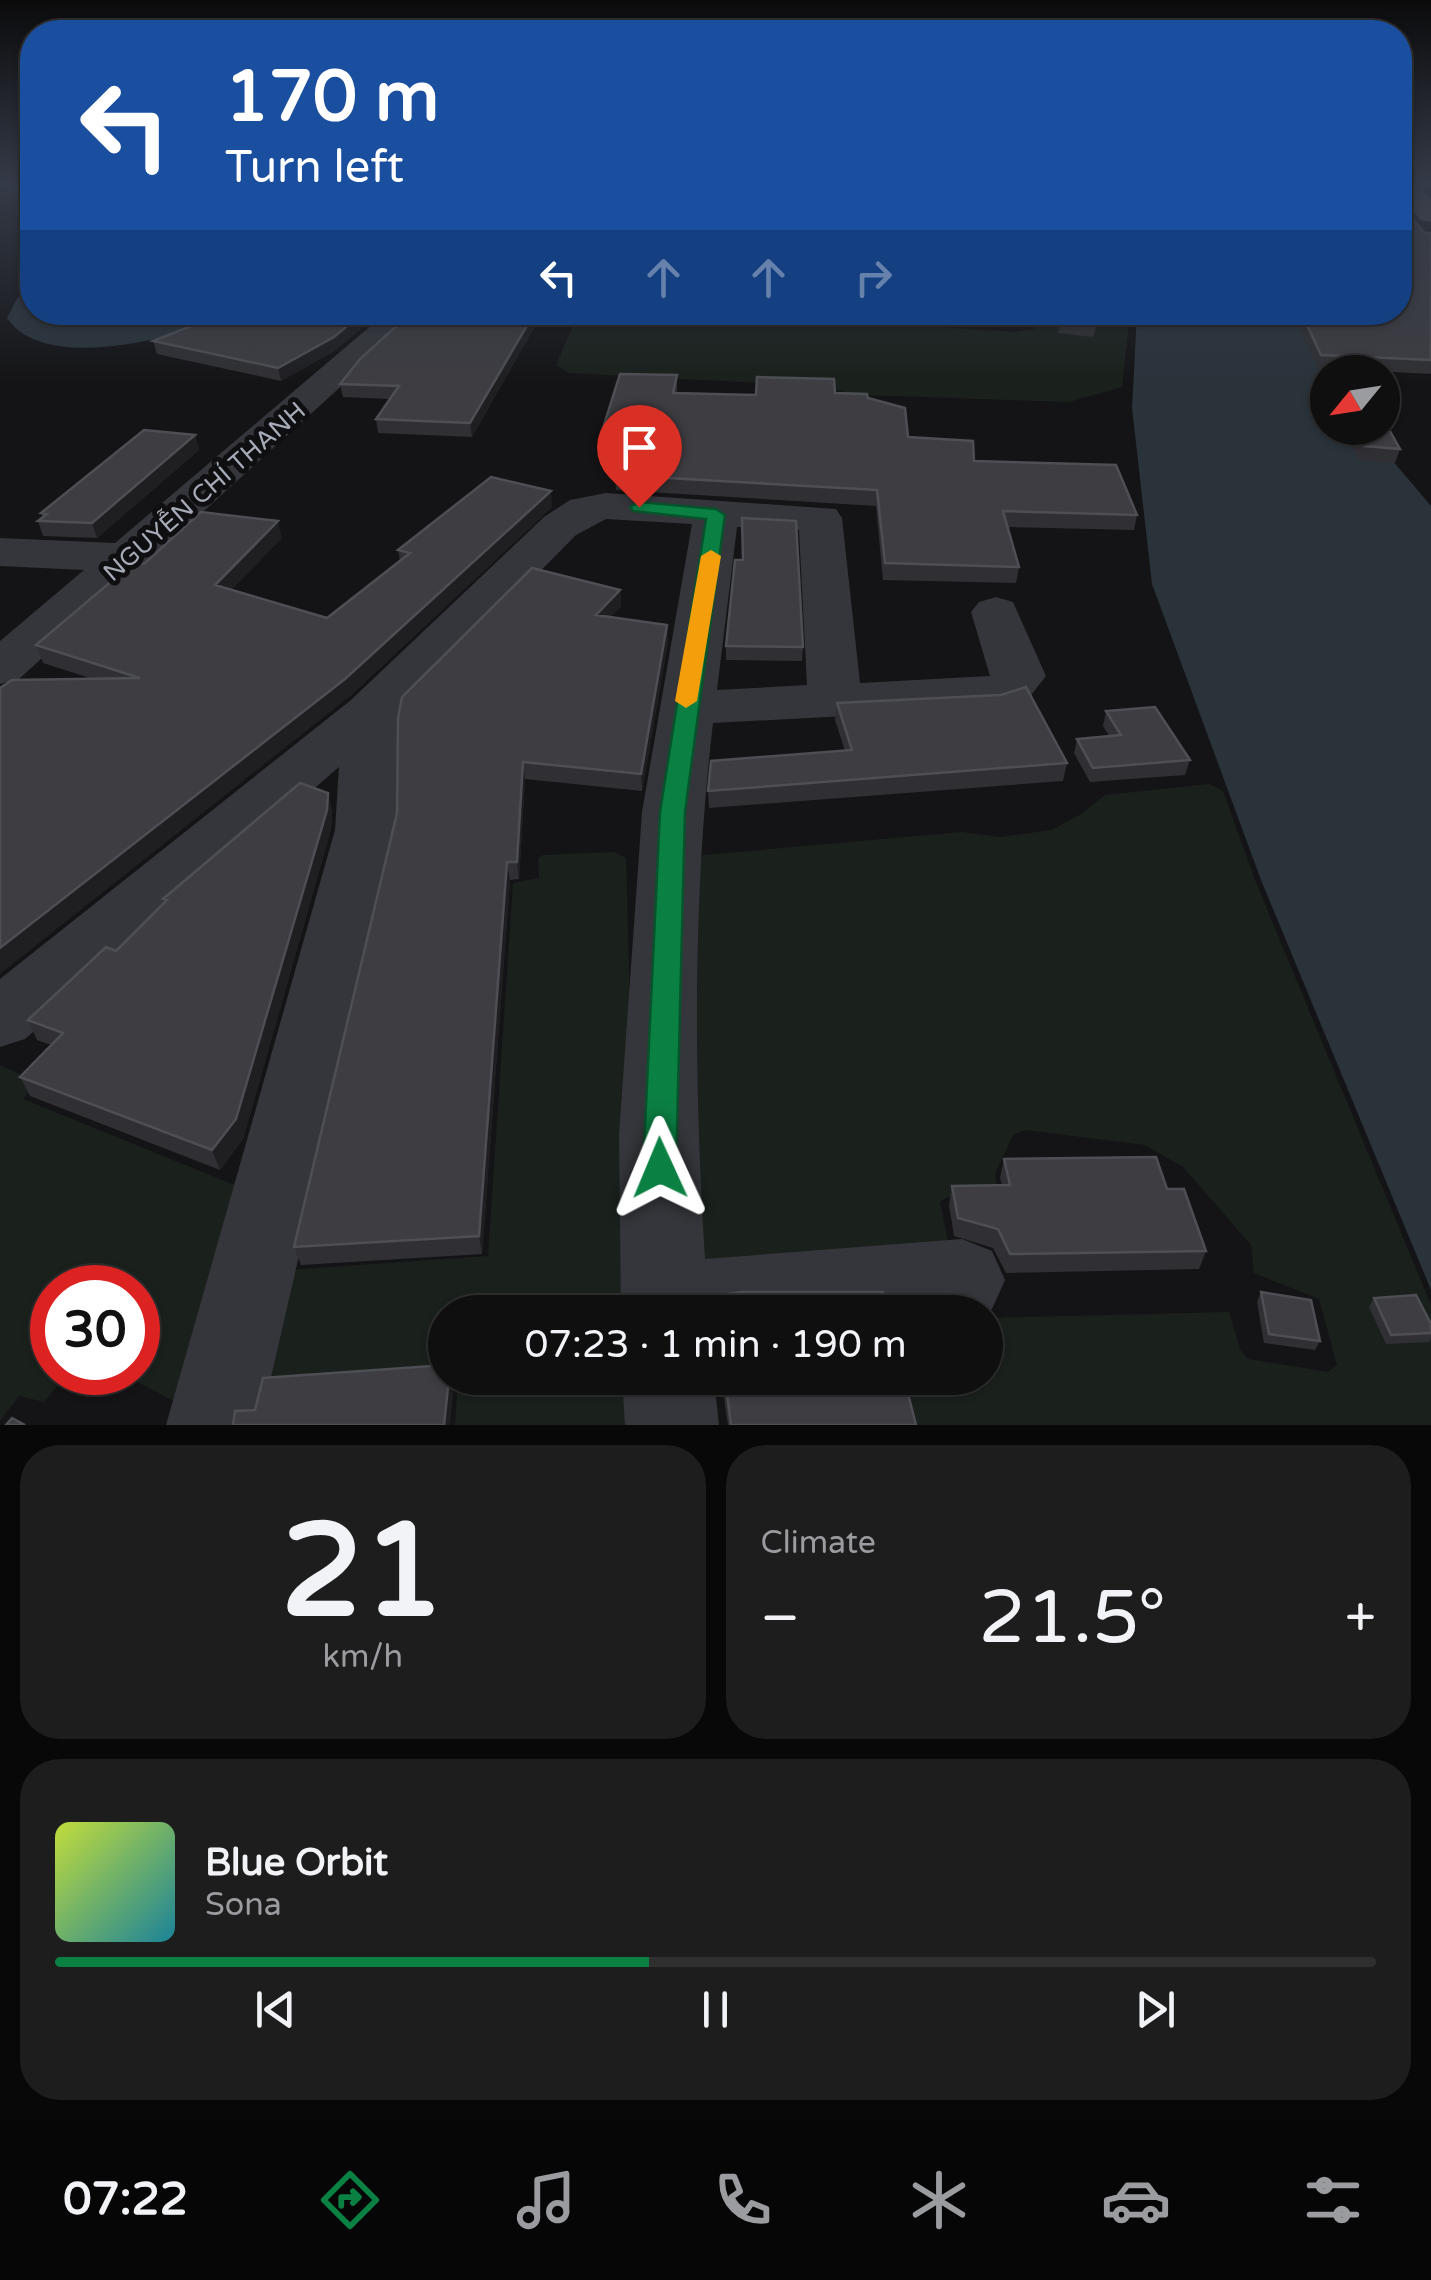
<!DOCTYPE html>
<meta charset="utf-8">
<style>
:root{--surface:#0f0f10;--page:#1d1d1e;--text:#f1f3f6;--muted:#9b9c9f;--line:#2f2f30;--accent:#0b8043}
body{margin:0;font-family:"Varela Round",sans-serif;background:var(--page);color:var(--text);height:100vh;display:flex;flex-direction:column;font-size:38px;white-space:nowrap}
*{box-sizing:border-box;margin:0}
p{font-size:32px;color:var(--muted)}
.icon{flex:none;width:55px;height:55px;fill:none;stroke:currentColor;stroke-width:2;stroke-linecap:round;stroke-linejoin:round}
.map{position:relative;height:1425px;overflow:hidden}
.details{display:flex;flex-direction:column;gap:20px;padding:20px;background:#080809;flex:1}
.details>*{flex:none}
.guide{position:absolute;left:20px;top:20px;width:1392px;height:305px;border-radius:40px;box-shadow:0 2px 8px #0004,0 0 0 2px var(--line);background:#1a4fa0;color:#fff;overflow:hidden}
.needle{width:65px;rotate:240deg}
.controls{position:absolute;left:1310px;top:355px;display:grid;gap:20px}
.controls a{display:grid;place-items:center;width:90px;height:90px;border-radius:50%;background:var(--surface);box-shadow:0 2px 8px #0004,0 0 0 2px var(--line);font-size:50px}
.speed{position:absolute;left:30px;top:1265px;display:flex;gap:20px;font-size:50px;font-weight:700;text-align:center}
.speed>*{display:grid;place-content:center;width:130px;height:130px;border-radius:50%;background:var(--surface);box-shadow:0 2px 8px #0004,0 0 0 2px var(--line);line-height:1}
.speed .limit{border:15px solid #d22;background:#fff;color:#111}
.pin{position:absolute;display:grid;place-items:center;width:85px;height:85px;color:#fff;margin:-102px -42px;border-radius:50% 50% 50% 0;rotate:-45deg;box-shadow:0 0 10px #0007}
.pin .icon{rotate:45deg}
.me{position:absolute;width:110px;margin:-55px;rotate:359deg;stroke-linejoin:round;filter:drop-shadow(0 0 8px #0008)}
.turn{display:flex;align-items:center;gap:35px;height:210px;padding:0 40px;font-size:45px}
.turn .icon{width:130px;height:130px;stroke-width:2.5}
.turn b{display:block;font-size:70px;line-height:85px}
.lanes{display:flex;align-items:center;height:95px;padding:0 40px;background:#0003;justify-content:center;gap:50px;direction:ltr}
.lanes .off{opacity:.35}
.big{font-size:75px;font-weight:600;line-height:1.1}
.details .card{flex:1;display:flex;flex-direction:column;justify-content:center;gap:15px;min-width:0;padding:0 35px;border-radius:40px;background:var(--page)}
.details .dial{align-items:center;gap:0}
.dial b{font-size:130px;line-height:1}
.song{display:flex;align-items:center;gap:30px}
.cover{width:120px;height:120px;border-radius:15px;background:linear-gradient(135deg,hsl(70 70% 55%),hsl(190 70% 35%))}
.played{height:10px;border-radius:5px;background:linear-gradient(90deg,var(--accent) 45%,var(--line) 45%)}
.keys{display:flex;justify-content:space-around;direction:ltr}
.heat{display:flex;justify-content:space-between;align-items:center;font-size:55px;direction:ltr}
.details .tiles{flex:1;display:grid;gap:20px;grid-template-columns:1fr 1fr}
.card:last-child{grid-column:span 2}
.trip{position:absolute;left:428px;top:1295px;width:575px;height:100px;border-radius:50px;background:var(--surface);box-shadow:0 2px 8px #0004,0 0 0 2px var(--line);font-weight:600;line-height:100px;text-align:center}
.dock{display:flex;height:160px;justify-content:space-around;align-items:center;background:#060606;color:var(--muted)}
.dock .icon{width:70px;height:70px}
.dock .on{color:var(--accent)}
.dock b{font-size:45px;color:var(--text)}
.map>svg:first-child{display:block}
</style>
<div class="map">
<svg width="1431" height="1425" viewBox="0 0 1431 1425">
<rect width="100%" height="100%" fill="#141416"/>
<!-- green -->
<path fill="#1a211c" d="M1090,312l39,11 -7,64 -53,15 -208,-7 -46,-9 -246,-13 -13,-8 17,-40 18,-2 212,4 59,-5 153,10 19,-3 6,-16z
M1209,784l14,7 32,89 176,425v120h-515l-10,-47h79v-60l244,-6 11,37 8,10 80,13 9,-7 -18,-66 -65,-26 -3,-28 -68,-78 -38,-22 -119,-15 -13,5 -18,39 3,23h-51l-7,5 13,63 -265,7 -5,-396 21,-21 258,-23 38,5 52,-7 29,-16 24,-19z
M614,852l12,6 12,454h-193v63l-184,13 26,-118 201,-14 25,-373 26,-5 -1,-20 5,-3z
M0,1065l36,17 -13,17 214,87 -55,219 -62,-32 18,-1v-84h-86v84l16,1 -24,29 -25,-6 -19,25z
M458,1378h182l1,47h-186z"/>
<!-- water -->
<path fill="#2a333a" d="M1137,313h173l17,64 1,51h37l66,78v784l-170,-410 -109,-296 -20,-176z"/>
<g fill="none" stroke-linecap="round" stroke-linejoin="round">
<!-- river -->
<path fill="#2a333a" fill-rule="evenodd" d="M1,184h31v21l-12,-3z
M32,294v18h18l8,7 29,4 74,-11h62c-10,15 -32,18 -48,22 -46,12 -137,30 -168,-16l11,-21z"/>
<!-- minor -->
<path fill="#35363b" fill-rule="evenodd" d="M387,312h36l-404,367 -19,5v-43l84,-71 -84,-4v-28l115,5z
M606,493l230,16 6,9 18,165 130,-7 -19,-64 8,-10 17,-5 17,5 33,74 -18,23 -30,9 -285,15c-21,177 -19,359 -8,536l257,-20 30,12 13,29 -13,29 -9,3h-362l-2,-177 23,-323 50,-288 -86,-5 -30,16 -179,181v114l-137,595h-94l169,-595 4,-63 -314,272 -25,8v-68l351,-279 193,-183 26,-17zM737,527l62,3 8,155 -90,5z
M622,1378h92l5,47h-94z"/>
<!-- major -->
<path fill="#51535a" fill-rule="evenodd" d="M1400,184h16l15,14v24l-10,-2 -21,-23z"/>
</g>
<!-- wall -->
<path fill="#303034" d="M1425,233h6v141l-113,-6 -26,-56h108z
M412,312h131l-71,125 -94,-4 -2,-14 14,-20 -47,-2 -3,-13z
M583,312h124l-2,3 -31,-2 -3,10 -88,-2z
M1101,312l-8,25 -35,-4 2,-13z
M153,341l183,9 -55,31 -124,-27z
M677,375v18l79,2 79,-2 33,5 40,39 66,24 163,54 -3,15 -126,-3 11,40 -3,16 -133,-3 -7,-74 -260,-16 -1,-15 9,-32 -20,-1 -1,-14z
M1343,428h39l18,21 -5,14 -36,-2z
M195,435l4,15 -102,88 -54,-2 -5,-15 4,-4 -1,-4z
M552,507l-203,190 -256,-18 -50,-16 -7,-18 108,-81 138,-26 -51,52 96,28 73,-57 -2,-11z
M620,590l1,16 -11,11 57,8 1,17 -26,149 -117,-12 -6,100 -9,1 -28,374 -181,11 -7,-18 103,-434z
M726,646l77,1 -1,14 -76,-1z
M837,703l230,60 -4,18 -354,27 -1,-17 137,-40 -10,-31z
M1106,711l84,49 -5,15 -95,7 -16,-29 3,-14 32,-3 -6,-10z
M328,793l4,19 -1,17 -88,310 -23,31 -190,-74 -10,-19 31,-32 -14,-5 -9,-20 88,-69 49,-49 -2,-3z
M1004,1159l163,30 39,62 -7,18 -193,4 -13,-25 -39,-12 -5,-31 3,-19 50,-1 -2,-7z
M1261,1292l59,49 -5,9 -51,-7 -7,-41z
M1374,1298l57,26v15l-2,3 -43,2 -17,-37z
M721,1378h183l12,47h-188z"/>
<!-- shaded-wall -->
<path fill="#1f1f22" d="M364,312h17l-45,38 -55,31 -3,-13z
M535,312h8l-71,125 -2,-14z
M195,435l4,15 -102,88 -5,-15z
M551,491l1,16 -203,190 -349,277v-26z
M278,521l4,17 -62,64 -5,-17z
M620,590l1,16 -24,25 -1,-16z
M667,625l1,17 -26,149 -1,-17z
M523,762l2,17 -6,100 -2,-17z
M328,793l4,19 -1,17 -88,310 -23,31 -8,-20z
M507,862l3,18 -28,374 -3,-18z
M449,1378h4l1,4 -4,43h-6z"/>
<!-- building -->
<path fill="#3d3d42" stroke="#4d4f54" stroke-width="2.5" d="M1400,205l25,28h6v127l-110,-5 -20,-43h99z
M227,312h137l-30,25 -56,31 -125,-27z
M412,312h123l-65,111 -94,-4 23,-33 -59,-2 20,-25z
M1063,312h36l-4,12 -35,-4z
M620,374l57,1 -4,18 83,2 1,-18 77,2 1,14 32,1 1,4 37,10 3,29 65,4 1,20 142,4 21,50 -134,-4 16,56 -134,-4 -8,-73 -262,-15 13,-46 -25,-1z
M1382,417l18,32 -36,-3 -10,-18h28z
M144,430l51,5 -103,88 -54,-2 9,-7 -6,-1z
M491,477l60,14 -206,188 -345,269v-260l12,-8 128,-2 -104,-33 98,-83 10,2 57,-52 77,9 -63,64 112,33 83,-65 -12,-3z
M742,518l54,3 7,126 -77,-1 9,-86h8z
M532,568l88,22 -24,25 71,10 -26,149 -118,-12 -6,100h-10l-28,374 -185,11 103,-434 1,-95 4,-21z
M1026,687l41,76 -359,28 3,-30 141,-11 -15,-47 164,-8z
M1155,707l35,53 -97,8 -16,-29 44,-4 -15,-24z
M300,783l28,10 -1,17 -91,309 -24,31 -192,-73 43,-44 -35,-13 78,-73 10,4 51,-51 -4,-1z
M1156,1157l11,32h17l22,62 -196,3 -12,-25 -40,-11 -6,-32 58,-1 -6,-26z
M741,1292h142l5,20h-172l-3,-16z
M1261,1292l50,8 9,41 -51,-7z
M1416,1295l15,29v9l-40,2 -17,-37z
M445,1365v13h4l-5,47h-211l2,-14 20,-1 8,-32z
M725,1378h179l12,47h-185z
M12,1418l13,7h-19z"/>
<!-- sky -->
<linearGradient id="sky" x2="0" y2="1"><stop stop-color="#0b0b0c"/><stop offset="0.48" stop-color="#343a47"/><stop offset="1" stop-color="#343a47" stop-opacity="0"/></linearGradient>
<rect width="1431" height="383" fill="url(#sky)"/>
<!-- route -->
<path fill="#0b8043" stroke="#07532c" stroke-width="2.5" d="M639,502l77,7 9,6 -40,297 -9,356 -5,11 -11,4 -12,-4 -5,-11 17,-356 46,-293 -73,-8 -3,-4z"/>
<!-- slow -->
<path fill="#f59e0b" d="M711,550l10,6 -24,145 -11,7 -11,-7 26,-145z"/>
<g text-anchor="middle" stroke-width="10" stroke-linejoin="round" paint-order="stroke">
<!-- far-street labels -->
<g font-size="25" fill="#a6abb7" stroke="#0f0f11">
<text transform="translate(204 491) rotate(-41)" y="9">NGUYỄN CHÍ THANH</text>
</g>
</g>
</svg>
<div class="controls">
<a><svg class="needle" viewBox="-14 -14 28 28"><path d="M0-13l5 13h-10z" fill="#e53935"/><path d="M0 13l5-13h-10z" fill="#9b9c9f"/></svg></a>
</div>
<div class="speed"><div class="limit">30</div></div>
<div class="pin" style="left:639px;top:507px;background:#d93025"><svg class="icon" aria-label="arrive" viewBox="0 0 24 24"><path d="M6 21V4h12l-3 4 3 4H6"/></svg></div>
<svg class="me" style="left:660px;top:1168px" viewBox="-20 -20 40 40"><path d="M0-17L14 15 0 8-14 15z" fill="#0b8043" stroke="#fff" stroke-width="4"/></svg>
<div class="trip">07:23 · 1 min · 190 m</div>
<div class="guide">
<div class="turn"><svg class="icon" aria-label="left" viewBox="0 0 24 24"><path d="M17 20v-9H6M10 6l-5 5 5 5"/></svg><div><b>170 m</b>Turn left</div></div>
<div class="lanes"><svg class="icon" aria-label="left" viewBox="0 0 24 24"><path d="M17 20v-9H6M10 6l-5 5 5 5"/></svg><svg class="icon off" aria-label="ahead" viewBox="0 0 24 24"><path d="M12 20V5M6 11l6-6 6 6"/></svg><svg class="icon off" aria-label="ahead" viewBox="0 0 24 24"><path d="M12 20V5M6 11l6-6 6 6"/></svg><svg class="icon off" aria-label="right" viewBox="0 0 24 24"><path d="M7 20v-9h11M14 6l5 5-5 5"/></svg></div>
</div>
</div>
<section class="details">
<div class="tiles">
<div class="card dial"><b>21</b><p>km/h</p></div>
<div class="card"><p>Climate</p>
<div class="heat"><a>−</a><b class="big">21.5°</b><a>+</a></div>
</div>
<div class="card">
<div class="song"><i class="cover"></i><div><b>Blue Orbit</b><p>Sona</p></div></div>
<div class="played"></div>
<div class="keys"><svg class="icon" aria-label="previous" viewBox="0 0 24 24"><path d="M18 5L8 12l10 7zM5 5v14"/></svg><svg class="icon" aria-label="pause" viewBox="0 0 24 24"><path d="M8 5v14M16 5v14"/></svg><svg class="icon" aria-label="next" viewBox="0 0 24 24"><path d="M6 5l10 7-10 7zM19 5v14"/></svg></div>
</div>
</div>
</section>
<nav class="dock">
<b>07:22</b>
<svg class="icon on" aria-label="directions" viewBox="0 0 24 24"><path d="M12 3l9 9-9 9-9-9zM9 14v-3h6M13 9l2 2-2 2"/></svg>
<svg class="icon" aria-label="music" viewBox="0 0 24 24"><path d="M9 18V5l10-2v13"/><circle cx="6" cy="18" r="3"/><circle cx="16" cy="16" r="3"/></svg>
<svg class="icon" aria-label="phone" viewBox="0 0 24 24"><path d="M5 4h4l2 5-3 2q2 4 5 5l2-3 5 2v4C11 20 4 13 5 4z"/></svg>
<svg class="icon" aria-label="climate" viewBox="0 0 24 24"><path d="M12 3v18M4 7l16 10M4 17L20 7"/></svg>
<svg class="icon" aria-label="car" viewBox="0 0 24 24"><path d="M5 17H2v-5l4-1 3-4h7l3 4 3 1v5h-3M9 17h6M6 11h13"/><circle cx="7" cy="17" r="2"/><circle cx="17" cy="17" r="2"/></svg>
<svg class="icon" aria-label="filters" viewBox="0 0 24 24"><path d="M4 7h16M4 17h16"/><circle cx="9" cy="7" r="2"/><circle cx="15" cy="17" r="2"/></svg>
</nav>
